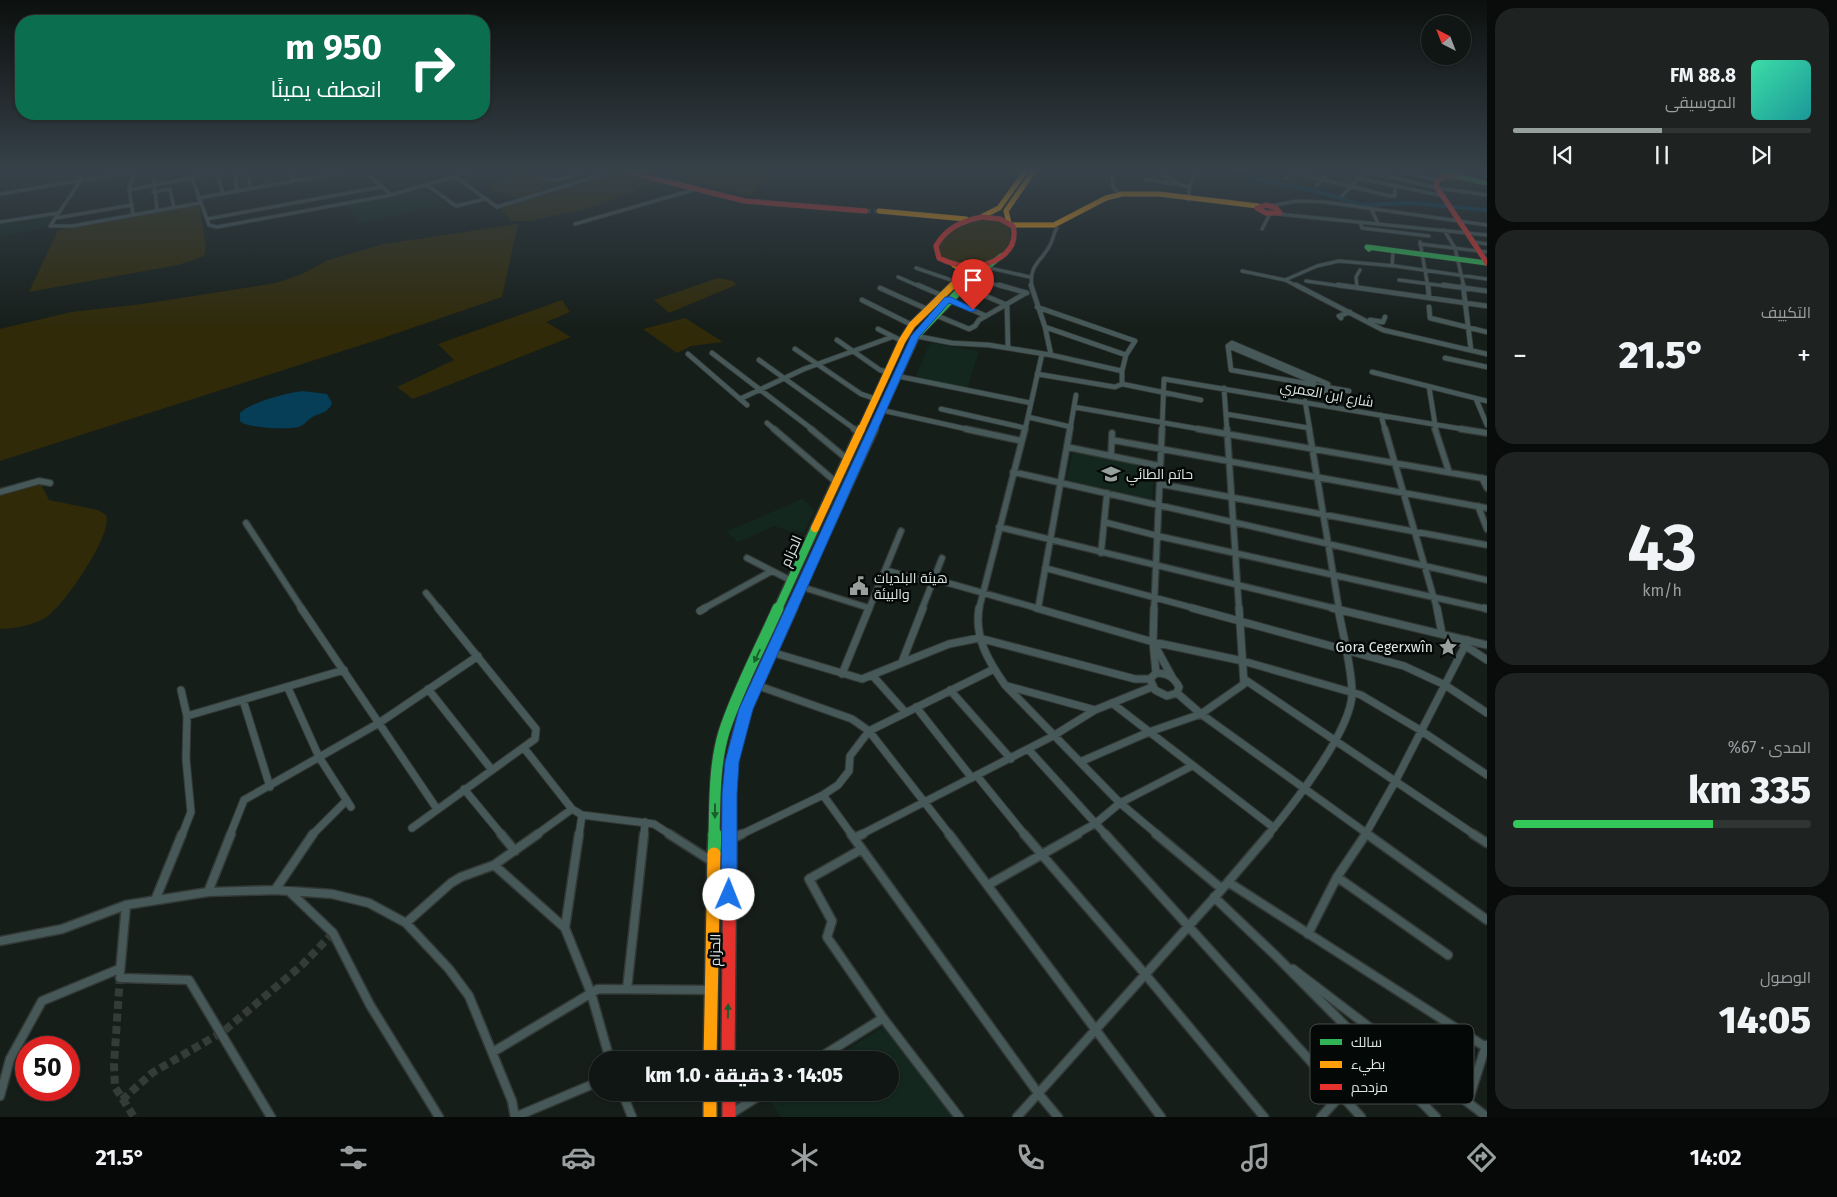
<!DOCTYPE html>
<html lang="ar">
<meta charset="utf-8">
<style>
:root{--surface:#101614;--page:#1e2322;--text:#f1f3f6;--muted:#9c9fa0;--line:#303534;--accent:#97a09c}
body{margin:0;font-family:"Fira Sans",Cairo,sans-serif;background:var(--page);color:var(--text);direction:rtl;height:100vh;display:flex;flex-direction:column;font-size:19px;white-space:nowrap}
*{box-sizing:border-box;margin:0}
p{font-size:16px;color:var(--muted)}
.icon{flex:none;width:28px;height:28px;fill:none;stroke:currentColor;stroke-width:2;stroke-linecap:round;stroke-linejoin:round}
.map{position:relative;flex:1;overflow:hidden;direction:ltr}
.sheet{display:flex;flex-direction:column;gap:8px;padding:8px;background:#090c0b;width:350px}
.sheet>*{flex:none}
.guide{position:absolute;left:15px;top:15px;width:475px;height:105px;border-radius:20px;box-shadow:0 1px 4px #0004,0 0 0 1px var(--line);direction:rtl;background:#0b6e4f;color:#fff;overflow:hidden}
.needle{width:32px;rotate:318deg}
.tools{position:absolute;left:1421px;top:15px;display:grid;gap:10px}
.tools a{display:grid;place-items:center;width:50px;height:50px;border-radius:50%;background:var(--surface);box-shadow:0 1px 4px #0004,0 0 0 1px var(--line);font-size:25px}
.speed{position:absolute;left:15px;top:1036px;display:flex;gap:10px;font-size:25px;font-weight:700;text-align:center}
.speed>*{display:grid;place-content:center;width:65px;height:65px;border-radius:50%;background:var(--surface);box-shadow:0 1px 4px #0004,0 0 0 1px var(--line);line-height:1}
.speed .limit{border:8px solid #d22;background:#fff;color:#111}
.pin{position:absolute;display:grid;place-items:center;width:42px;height:42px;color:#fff;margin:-51px -21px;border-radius:50% 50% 50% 0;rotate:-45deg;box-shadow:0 0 5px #0007}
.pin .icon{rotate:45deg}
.me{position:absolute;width:55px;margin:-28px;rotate:1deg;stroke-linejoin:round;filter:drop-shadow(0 0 4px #0008)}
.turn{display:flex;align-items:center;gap:18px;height:105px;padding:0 25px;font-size:22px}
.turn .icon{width:65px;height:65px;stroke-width:2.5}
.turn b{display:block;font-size:35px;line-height:42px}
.big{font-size:38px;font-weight:800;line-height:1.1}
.sheet .widget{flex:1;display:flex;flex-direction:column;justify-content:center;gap:8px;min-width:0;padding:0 18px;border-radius:20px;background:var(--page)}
.sheet .dial{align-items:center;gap:0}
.dial b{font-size:65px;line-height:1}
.song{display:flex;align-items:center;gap:15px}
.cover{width:60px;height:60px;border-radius:8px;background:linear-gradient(135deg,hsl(160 70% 55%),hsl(180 70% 35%))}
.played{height:5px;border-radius:2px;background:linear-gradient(90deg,var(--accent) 50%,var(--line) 50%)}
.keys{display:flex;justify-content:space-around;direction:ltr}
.heat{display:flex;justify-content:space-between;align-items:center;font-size:28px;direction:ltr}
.charge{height:8px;border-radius:4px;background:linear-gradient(90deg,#34c759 67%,var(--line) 0)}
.trip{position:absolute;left:589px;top:1051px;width:310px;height:50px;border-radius:25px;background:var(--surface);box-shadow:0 1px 4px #0004,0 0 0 1px var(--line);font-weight:800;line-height:50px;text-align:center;direction:rtl}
.menu{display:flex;height:80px;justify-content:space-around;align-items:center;background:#060908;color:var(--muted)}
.menu .icon{width:35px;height:35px}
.menu .active{color:var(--accent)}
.menu b{font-size:22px;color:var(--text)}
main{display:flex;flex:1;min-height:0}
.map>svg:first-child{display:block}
</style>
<main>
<section class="sheet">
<div class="widget">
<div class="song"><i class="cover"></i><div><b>88.8 FM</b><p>الموسيقى</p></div></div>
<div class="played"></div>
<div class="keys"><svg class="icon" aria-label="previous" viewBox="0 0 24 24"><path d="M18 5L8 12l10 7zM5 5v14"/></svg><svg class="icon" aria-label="pause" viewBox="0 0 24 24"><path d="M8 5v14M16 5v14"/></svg><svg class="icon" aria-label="next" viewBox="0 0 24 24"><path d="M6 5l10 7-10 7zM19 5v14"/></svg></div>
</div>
<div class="widget"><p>التكييف</p>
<div class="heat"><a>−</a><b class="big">21.5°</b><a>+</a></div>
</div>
<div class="widget dial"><b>43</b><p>km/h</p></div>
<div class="widget"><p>المدى · 67%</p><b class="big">335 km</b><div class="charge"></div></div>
<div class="widget"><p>الوصول</p><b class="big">14:05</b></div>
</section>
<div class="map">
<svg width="1487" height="1117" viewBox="0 0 1487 1117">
<rect width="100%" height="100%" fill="#161e1a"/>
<!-- built -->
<path fill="#13271e" d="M424,188l22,16 -84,19 -4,-1 -11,-16z
M54,215l-8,12 -4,2 -42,8v-14z
M930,343l49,8 -12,37 -52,-10z
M1073,451l82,17 -3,33 -86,-20z
M802,499l13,11 -11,23 -10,-3 -2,2 -18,-6 -36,16 -12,-10z
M883,1027l70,90h-172l-12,-18 11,-6 110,-1v-32h-59z"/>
<!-- green -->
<path fill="#302a09" d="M522,172h6l25,12c-9,5 -27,15 -38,13 -8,-2 -15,-5 -24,-6l-4,-5 27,-7 -4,-5z
M615,172l41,9 -27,13 -35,13 -64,14h-19l-10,-13z
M656,172h115l-21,24z
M199,205l7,42 -2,9 -26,9 -149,27 29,-62z
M978,219l17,1 13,6c10,21 -16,37 -35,38 -11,1 -20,-2 -31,-7 -11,-22 21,-33 36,-38z
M518,224l-16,73 -125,43 -377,121v-132l71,-17 71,-8 134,-21 26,-9 26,-14 56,-16z
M718,278l15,3 3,4 -67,28 -15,-13z
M562,300l8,12 -24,10 25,15 -158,62 -16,-12 57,-27 -16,-16z
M685,318l38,24 -32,4 -14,7 -34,-24z
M36,483l5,1 8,16 49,10 8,5c8,18 -42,90 -58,101 -15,10 -31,12 -48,13v-135z"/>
<!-- water -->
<path fill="#053e56" d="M302,391l25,3 5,9c-1,3 -1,3 -4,6 -4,5 -12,5 -17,9 -5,3 -6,7 -13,9 -10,3 -52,1 -58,-6v-8c11,-11 47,-20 62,-22z"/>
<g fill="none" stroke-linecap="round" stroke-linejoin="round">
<!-- river -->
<path fill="#053e56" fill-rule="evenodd" d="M1230,172h9l21,6 64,13 37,12 50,-2 76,7v4l-76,-7 -50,2 -38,-12 -66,-14z"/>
<!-- street-tunnel -->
<path stroke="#343c38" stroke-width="8" stroke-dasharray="8 4.5" stroke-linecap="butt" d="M120,976l-6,89 1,22 19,30
M122,1100l30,-27 72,-42 78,-66 31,-32"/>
<!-- secondary-tunnel -->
<path stroke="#343c38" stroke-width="5" stroke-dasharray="5 2.5" stroke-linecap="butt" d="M866,211h13"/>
<!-- street-far4 casing -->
<g stroke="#333936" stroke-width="4.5">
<path id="street-far4" d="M80,172l1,8 -31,46h22l128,-23
M153,172l4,38
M190,172l19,53 8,2 174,-32 79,-23
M235,172l2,20
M249,172l1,17
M289,172l6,9
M366,172l25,23
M535,172c10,14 33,6 47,0
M1112,172c0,11 -1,17 10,22
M1158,172l21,12 10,3
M1291,172l99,24h5v-10
M1369,172l68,16 50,7
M1402,172l37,8
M217,173l6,21
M235,174l16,-2
M454,176l43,31 113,-35
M191,177l30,-5
M1358,178l86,18
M1146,179l28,5
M1285,179l10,-7
M427,185l29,21 29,-7
M1317,185l13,-13
M129,190l62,-12
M153,192l17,-3 4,19
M1,194l128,-22
M1342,196l22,-24
M198,198l146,-26
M1189,200v-13l6,-13 -2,-2
M1270,206l27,-5 28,1 162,23
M1371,209l7,14
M133,214l-4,-24 5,-18
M1278,214l209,21
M56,218l76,-13
M207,219l174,-32
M0,222l59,-9
M1360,222l2,6 67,8
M575,224l118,-34
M1262,229l8,-15
M1444,230l11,18 9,39
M1420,242l8,45
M1474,242l13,2
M1420,244l67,8
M1392,266l1,-14
M985,267l45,10
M916,268l41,14
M1242,271l43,9 32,-14 22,-5 56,5 92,13
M898,277l23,10
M971,278l33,9
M1285,280l14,7
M1399,280l54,7
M1306,281l42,6
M962,286l2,1
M1032,287c-4,-23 11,-26 19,-44 3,-5 2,-10 6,-15
M1357,287l-1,-10 4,-7"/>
</g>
<!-- street-far3 casing -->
<g stroke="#333936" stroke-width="6">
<path id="street-far3" d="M918,285l25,11
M999,285l28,8
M1031,285l14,42 6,28
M1296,285l87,45 104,24
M1338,285l149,21
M1428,285l1,13
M1443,285l44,6
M1463,285l8,65
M962,286l45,19 1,43
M880,288l49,22
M948,299l38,17
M862,300l50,25
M1037,307l98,34 -9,14 -4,16
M1429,307l1,11 57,14
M933,314l36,15 6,-3 4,-6 47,-27
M1341,318l-2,-2 11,-4
M1370,320l13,2 2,-5
M1045,327l81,28
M878,329l24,12
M916,336l36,7 37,2 62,10 71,16v13l79,16
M837,340l43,30 8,2
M1228,346l3,24 118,21
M1228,346l4,-3 96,41 -3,3
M1228,346l86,36
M795,349l66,45 15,5
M712,353l101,77
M688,354l59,51
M1445,358l42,9
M759,360l97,70
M1372,372l115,29
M1037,374l78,13 7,-3
M897,376l134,27
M1325,387l4,19
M1429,387l7,43
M1224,388l3,42
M740,399l64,-30 88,-32
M1476,399l11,26
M1305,401l5,29
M1074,407l131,23
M941,409l84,19
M881,410l90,20
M1226,414l83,14
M1381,415l4,15
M1028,417l43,10
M767,423l8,7
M1025,430l17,-76
M1070,430l6,-35
M1162,430l2,-51 304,51"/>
</g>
<!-- street-far2 casing -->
<g stroke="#333936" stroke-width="8">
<path id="street-far2" d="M774,429l63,54
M811,429l36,30
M854,429l5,3
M966,429l56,12
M1198,429l289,50
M1227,429l12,180
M1309,429l30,180
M1385,429l52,180
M1435,429l14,43
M1461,429l26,4
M1112,440l375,68
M1067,447l93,19
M1111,456l1,-23
M1013,472l474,108
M1482,478l5,10
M1160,484l327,61
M0,492l39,-11 11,2
M1478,506l9,23
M1104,522l54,14 329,73
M246,523l56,86
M999,527l338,82
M1101,553l6,-60
M747,558l45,23
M1045,568l152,41
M885,570l47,13
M934,579l106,30
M802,587l67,21
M426,593l13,16
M703,609l69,-38
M869,609l32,-78
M922,609l20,-51
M979,609l46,-180
M1038,609l32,-180
M1154,609l8,-180"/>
</g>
<!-- street-far1 casing -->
<g stroke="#333936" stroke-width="9">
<path id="street-far1" d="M301,608l136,201
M979,608c-5,30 10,54 26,77l115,118 38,32
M1036,608l117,34 90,19 118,34 59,35 67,45
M1154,608l-1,34 3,31
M1192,608l212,58 41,19 42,28
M1332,608l155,37
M1437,608l5,26
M1484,608l3,1
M700,611l5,-3
M1455,639l32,21
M1154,644l18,33
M771,652l91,27 87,-35 30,-6 156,41h15
M902,662l21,-54
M1156,673c11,0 18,4 23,14l-2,6 -10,3 -12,-6 -5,-11z
M842,674l27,-66
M872,675l34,38
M1244,679l231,156
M756,685l96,34 17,12 81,104
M1007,686l88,24
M288,688l31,69 32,50
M428,689l64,81
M181,690l6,26 -1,43 5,53 -9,23
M950,690l61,69
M1177,693l24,21 168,121
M243,700l27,87
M1112,703l162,125
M916,707l56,71
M187,716l157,-46
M524,748l48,61 10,6 72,9 17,11
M1028,749l78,86
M1080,762l69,-30 52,-18 43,-30 -5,-76
M977,776l48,59
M464,789l38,46
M823,795l29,40
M412,828l123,-89 1,-10 -98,-121
M230,835l14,-35 135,-77 99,-67
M312,835l34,-34
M536,835l36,-26
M579,835l3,-20
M644,835l1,-13
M740,835l83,-40 15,-10 11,-14 1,-15 19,-25 125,-62
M860,835l193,-99 42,-26 57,-23
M1075,835l21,-12 24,-20 72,-37
M1268,835c24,-29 86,-107 84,-144 -1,-27 -9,-56 -14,-83
M1365,835l30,-53 73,-142"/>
</g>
<!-- street casing -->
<g stroke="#333936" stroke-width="11">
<path id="street" d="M501,834l14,17
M579,834l-14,94 26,65 19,67
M669,834l44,28
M851,834l187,259 20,24
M949,834l212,283
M1024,834l121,140 119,143
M1105,834l256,283
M1156,834l66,55
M1367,834l120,86
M1473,834l14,9
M854,838l9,-4
M731,839l11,-5
M862,849l-53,30 23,42 -5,16 56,81 76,99
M494,865l71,63
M1337,877l111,78
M1228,882l259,166
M988,885l90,-51
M275,890l38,-56
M208,892l23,-58
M291,893l42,40 37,72 69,112
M1214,897l61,58 161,162
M156,898l26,-64
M406,923l45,-40 10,-6 33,-12 44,-31
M1308,934l29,-57 29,-43
M0,941l62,-12 64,-24 82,-13 67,-2 57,4 37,9 37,20 43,46 20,27 43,105 3,16
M1293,969l194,148
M120,972l6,-67
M120,978l69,2 82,137
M627,989l17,-155
M493,1052l105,-63 113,1
M816,1060l67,-42
M622,1092l10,25
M0,1096l10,-37 32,-58 77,-32
M1468,1102l18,-57
M729,1115l36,-23
M515,1117l83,-35
M1017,1117l205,-228 47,-55
M1321,1117l55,-60"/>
</g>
<!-- fast-far4 casing -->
<g stroke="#333936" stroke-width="6">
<path id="fast-far4" d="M1438,172l49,11
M1484,172l3,4
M1369,249l-2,-2 120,16
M964,287l37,-31"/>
</g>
<!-- fast-far3 casing -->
<g stroke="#333936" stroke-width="9">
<path id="fast-far3" d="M873,430l43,-94 49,-51"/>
</g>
<!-- fast-far2 casing -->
<g stroke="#333936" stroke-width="11">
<path id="fast-far2" d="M872,433l2,-4
M778,609l37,-81"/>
</g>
<!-- fast-far1 casing -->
<g stroke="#333936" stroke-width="13">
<path id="fast-far1" d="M714,835c1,-34 0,-70 10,-103 14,-43 36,-83 54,-124"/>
</g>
<!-- fast casing -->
<g stroke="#333936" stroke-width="16">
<path id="fast" d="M714,854l1,-20"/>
</g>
<!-- slow-far4 casing -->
<g stroke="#333936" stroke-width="6">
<path id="slow-far4" d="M879,211l87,8
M983,216l16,-8 26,-36
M1009,223l-3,-12 27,-39
M1011,225h43l52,-27 16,-4h37l99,12
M952,287l10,-10 -1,-8 -7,-4"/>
</g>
<!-- slow-far3 casing -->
<g stroke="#333936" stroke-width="9">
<path id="slow-far3" d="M861,430l41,-89 10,-16 41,-40"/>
</g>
<!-- slow-far2 casing -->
<g stroke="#333936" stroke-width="11">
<path id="slow-far2" d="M815,528l46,-99
M791,609l81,-176"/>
</g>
<!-- slow-far1 casing -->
<g stroke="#333936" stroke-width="13">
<path id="slow-far1" d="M765,667l27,-59"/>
</g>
<!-- slow casing -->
<g stroke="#333936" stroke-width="16">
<path id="slow" d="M710,1060l4,-206
M710,1092v25"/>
</g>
<!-- jam-far2 casing -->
<g stroke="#333936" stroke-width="6">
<path id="jam-far2" d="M628,172l117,29 121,10
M1455,172l1,4 -12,1 -7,4 -1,5 51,77
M1266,205l10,3 4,5h-14l-9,-5z
M982,217l18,2 13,7c7,28 -24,42 -48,40 -9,-1 -18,-4 -26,-8l-3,-12c10,-18 26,-25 46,-29z"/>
</g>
<!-- jam-far1 casing -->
<g stroke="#333936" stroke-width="13">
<path id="jam-far1" d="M730,835c0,-28 -2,-58 4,-85 6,-29 19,-56 31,-83"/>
</g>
<!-- jam casing -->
<g stroke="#333936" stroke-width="16">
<path id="jam" d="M728,1060l2,-226
M729,1092v25"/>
</g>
<!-- street-far4 -->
<use href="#street-far4" stroke="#475858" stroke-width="3"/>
<!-- street-far3 -->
<use href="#street-far3" stroke="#475858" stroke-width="4.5"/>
<!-- street-far2 -->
<use href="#street-far2" stroke="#475858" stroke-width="5.5"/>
<!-- street-far1 -->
<use href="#street-far1" stroke="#475858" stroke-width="7"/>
<!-- street -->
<use href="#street" stroke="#475858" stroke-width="8"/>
<!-- fast-far4 -->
<use href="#fast-far4" stroke="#30b455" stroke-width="5"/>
<!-- fast-far3 -->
<use href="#fast-far3" stroke="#30b455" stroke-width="7"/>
<!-- fast-far2 -->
<use href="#fast-far2" stroke="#30b455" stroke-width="8"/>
<!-- fast-far1 -->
<use href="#fast-far1" stroke="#30b455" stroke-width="11"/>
<!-- fast -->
<use href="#fast" stroke="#30b455" stroke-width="13"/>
<!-- slow-far4 -->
<use href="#slow-far4" stroke="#ff9f0a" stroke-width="5"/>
<!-- slow-far3 -->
<use href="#slow-far3" stroke="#ff9f0a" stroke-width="7"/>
<!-- slow-far2 -->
<use href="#slow-far2" stroke="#ff9f0a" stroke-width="8"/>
<!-- slow-far1 -->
<use href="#slow-far1" stroke="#ff9f0a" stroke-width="11"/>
<!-- slow -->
<use href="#slow" stroke="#ff9f0a" stroke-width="13"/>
<!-- jam-far2 -->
<use href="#jam-far2" stroke="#e5322d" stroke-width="5"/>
<!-- jam-far1 -->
<use href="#jam-far1" stroke="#e5322d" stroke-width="11"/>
<!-- jam -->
<use href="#jam" stroke="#e5322d" stroke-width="13"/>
</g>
<!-- one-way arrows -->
<defs><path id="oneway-solid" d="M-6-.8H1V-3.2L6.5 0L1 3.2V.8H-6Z" transform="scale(1.25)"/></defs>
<g fill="#1a5e2e">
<use href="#oneway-solid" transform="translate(757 656) rotate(115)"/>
<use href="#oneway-solid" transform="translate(715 811) rotate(90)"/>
<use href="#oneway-solid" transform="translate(728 1011) rotate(-89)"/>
</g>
<!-- sky -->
<linearGradient id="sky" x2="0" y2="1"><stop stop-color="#0c100e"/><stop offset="0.52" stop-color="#364149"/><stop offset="1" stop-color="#364149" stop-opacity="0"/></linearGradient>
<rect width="1487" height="328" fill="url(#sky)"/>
<!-- route -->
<path fill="#1a73e8" stroke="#114b97" d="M945,297h6l26,13 -6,2 -22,-9 -30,34 -166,372 -14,53 -2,32v101l-2,6 -6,2 -5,-2 -3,-6 1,-101 3,-32 14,-53 172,-373z"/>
<!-- icons -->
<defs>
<g id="school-bare" transform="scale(1.5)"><path d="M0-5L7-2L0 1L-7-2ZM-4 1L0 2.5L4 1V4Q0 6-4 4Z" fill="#97a09c" stroke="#040907" stroke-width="2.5" paint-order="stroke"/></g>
<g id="civic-bare" transform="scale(1.5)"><path d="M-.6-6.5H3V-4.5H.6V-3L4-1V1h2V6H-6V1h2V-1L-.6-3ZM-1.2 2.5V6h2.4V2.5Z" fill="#97a09c" stroke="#040907" stroke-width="2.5" paint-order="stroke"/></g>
<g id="sight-bare" transform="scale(1.5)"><path d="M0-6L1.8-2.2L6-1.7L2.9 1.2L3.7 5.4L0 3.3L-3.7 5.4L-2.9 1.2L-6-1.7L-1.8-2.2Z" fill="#97a09c" stroke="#040907" stroke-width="2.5" paint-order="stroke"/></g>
</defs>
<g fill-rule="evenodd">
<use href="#school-bare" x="1111" y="474"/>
<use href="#civic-bare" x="859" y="586"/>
<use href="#sight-bare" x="1448" y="647"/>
</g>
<g text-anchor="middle" stroke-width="5" stroke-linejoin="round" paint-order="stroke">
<!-- street labels -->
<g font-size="14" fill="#dde6e2" stroke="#040907">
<text transform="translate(1327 394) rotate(10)" y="5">شارع ابن العمري</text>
<text transform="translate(791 551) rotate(-66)" y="5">الحزام</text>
<text transform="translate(715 950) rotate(-89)" y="5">الحزام</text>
</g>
<!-- poi labels -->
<g font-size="14" fill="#dde6e2" stroke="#040907" text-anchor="start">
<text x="1126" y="479">حاتم الطائي</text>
<text x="874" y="583">هيئة البلديات<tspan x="874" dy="16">والبيئة</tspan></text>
<text x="1433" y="652" text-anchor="end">Gora Cegerxwîn</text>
</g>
</g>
<!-- legend -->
<rect x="1310" y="1024" width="164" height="80" rx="8" fill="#040907" stroke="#454b49" stroke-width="1"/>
<rect x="1320" y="1039" width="22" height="6" fill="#30b455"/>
<rect x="1320" y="1061" width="22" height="7" fill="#ff9f0a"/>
<rect x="1320" y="1084" width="22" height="6" fill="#e5322d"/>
<g font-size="14" fill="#dde6e2">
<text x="1351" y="1047">سالك</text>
<text x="1351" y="1069">بطيء</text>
<text x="1351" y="1092">مزدحم</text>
</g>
</svg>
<div class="tools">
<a><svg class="needle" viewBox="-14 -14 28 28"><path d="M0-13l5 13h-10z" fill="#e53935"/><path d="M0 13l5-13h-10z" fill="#9c9fa0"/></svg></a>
</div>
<div class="speed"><div class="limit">50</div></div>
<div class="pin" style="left:973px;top:310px;background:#d93025"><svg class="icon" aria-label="arrive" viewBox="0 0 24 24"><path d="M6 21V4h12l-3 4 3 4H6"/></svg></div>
<svg class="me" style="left:729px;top:895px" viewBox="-20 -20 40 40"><circle r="19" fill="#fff"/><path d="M0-13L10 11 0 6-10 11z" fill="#1a73e8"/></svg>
<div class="trip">14:05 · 3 دقيقة · 1.0 km</div>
<div class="guide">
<div class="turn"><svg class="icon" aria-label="right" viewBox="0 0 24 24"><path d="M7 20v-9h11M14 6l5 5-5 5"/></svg><div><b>950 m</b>انعطف يمينًا</div></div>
</div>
</div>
</main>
<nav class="menu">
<b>14:02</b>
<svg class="icon active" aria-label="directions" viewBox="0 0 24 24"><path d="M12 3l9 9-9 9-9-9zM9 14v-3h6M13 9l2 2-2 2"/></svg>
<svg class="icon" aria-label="music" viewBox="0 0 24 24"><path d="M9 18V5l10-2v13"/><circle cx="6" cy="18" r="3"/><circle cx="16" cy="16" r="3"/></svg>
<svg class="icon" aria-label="phone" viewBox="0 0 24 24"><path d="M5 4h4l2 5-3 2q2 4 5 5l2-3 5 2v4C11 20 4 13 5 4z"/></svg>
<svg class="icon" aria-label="climate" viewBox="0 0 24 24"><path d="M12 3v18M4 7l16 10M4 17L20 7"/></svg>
<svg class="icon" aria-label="car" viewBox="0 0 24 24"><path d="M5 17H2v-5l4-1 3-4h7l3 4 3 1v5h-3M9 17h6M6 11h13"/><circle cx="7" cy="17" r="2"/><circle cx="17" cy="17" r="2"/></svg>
<svg class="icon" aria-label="filters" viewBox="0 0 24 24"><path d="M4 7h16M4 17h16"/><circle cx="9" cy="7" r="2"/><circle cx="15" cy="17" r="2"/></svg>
<b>21.5°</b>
</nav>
